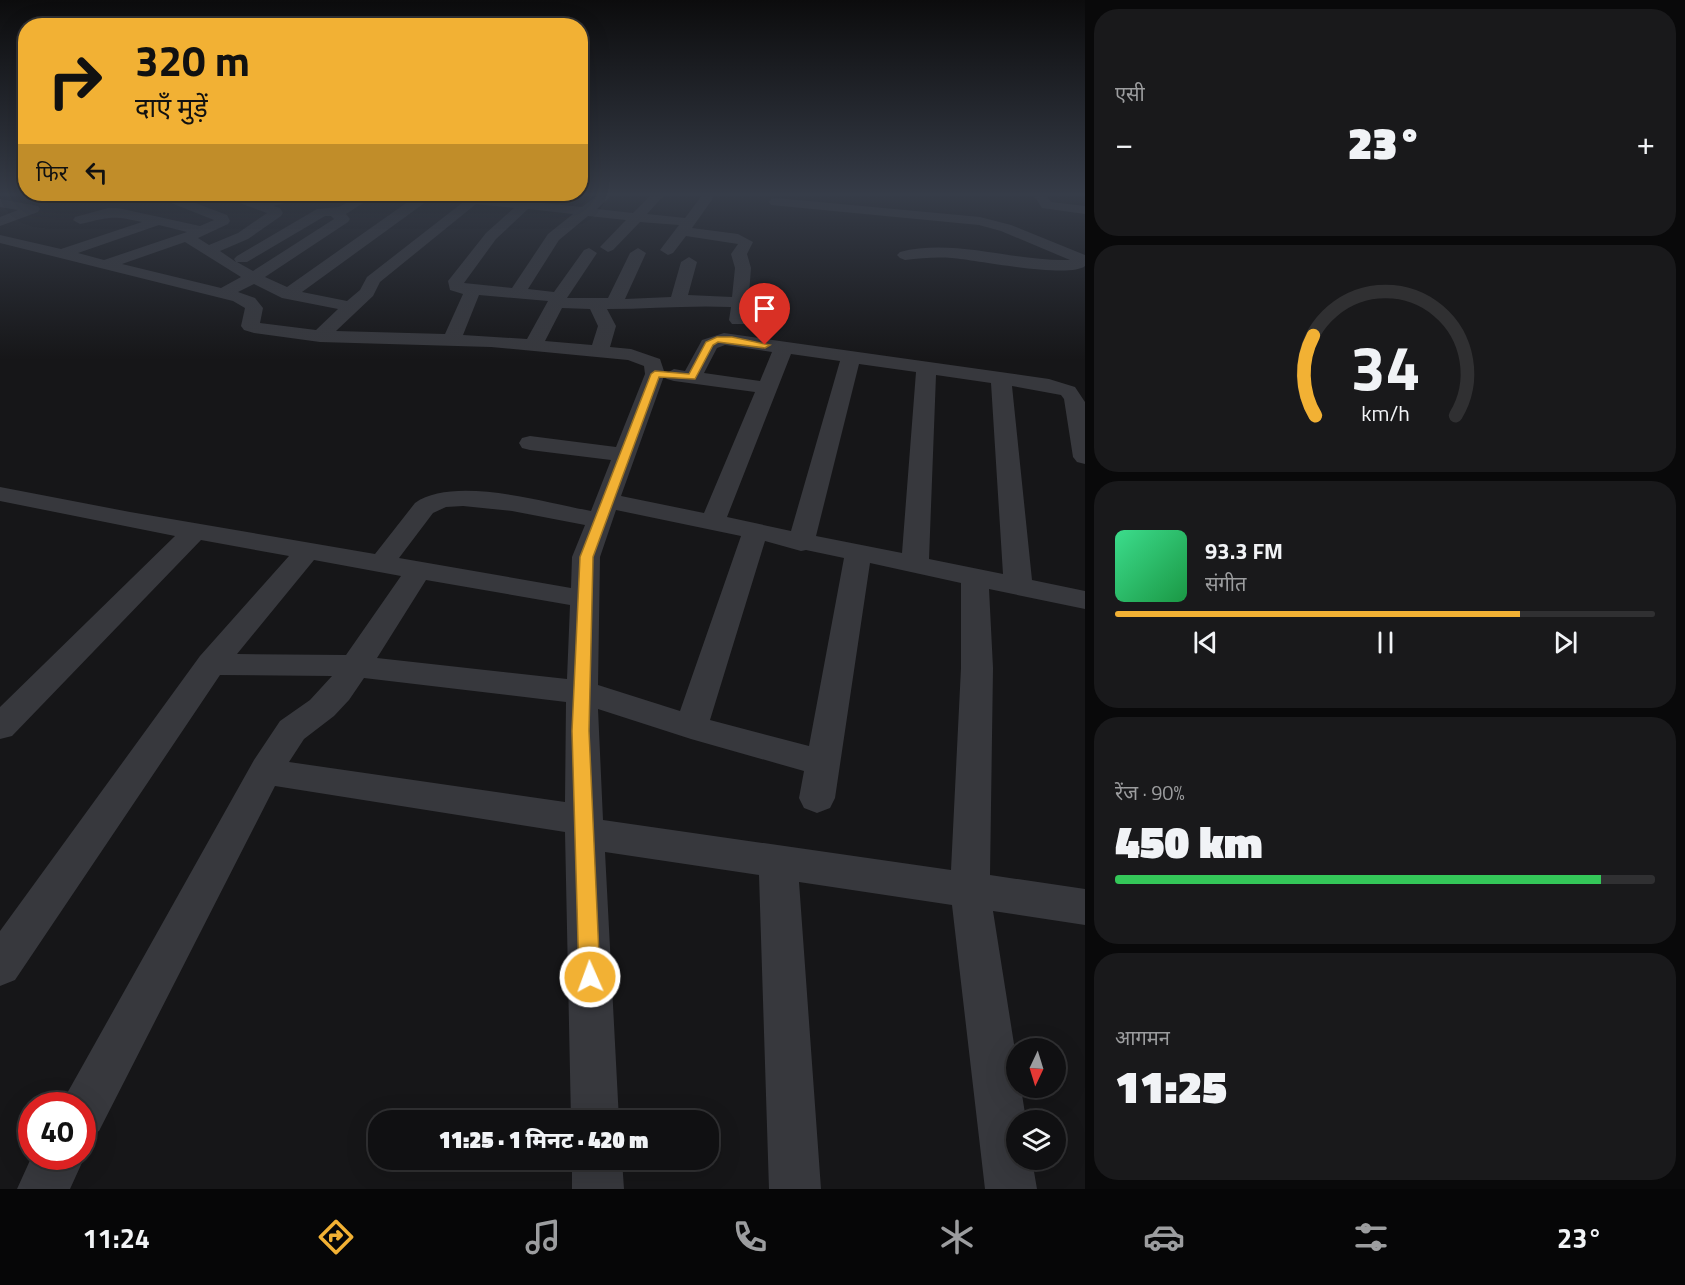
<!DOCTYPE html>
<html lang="hi">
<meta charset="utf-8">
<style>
:root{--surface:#101012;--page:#19191b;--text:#f1f3f6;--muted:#9c9d9f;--line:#303032;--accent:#f2b134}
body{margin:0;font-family:"Titillium Web","Noto Sans Devanagari",sans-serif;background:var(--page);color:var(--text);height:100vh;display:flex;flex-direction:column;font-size:22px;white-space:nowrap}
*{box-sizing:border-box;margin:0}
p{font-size:20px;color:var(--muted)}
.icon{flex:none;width:33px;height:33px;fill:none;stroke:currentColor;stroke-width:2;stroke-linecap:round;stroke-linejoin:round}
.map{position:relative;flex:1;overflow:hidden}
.sheet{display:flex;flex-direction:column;gap:9px;padding:9px;background:#09090a;width:600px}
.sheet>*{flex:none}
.top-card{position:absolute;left:18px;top:18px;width:570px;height:183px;border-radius:24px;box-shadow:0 6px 24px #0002,0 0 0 2px var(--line);background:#f2b134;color:#111;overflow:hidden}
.needle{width:39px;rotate:184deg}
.tools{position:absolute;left:1006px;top:1038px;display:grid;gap:12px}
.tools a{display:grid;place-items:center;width:60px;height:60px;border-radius:50%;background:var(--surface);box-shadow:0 6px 24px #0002,0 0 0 2px var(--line);font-size:30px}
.speed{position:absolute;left:18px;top:1092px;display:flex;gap:12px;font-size:30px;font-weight:700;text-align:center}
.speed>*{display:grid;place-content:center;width:78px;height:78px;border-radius:50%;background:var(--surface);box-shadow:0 6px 24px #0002,0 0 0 2px var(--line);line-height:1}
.speed .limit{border:9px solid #d22;background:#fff;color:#111}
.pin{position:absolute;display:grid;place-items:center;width:51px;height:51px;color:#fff;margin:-62px -26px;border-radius:50% 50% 50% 0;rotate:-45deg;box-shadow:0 0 6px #0007}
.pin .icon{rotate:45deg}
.me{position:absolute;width:66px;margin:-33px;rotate:358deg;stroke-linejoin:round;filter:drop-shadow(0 0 4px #0008)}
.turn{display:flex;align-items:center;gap:21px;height:126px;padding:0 18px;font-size:27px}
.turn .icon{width:78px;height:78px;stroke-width:2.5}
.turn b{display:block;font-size:42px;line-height:51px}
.then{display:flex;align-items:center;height:57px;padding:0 18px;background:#0003;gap:12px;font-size:22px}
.big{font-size:45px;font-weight:800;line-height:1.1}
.sheet .widget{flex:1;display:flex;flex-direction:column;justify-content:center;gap:9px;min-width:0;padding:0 21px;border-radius:24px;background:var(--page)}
.sheet .dial{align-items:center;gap:0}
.dial svg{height:156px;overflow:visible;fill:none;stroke:var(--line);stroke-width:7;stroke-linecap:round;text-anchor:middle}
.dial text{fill:var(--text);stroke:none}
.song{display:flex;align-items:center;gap:18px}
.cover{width:72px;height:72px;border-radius:9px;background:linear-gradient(135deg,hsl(150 70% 55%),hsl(140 70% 35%))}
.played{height:6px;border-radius:3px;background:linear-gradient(90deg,var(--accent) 75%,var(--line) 75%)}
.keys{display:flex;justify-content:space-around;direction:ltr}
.heat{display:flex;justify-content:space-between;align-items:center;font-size:33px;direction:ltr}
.charge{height:9px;border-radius:4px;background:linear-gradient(90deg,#34c759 90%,var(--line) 0)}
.trip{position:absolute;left:368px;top:1110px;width:351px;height:60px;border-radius:24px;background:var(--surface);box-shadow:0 6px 24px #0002,0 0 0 2px var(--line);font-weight:800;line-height:60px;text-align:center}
.dock{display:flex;height:96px;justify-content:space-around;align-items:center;background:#060607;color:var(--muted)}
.dock .icon{width:42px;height:42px}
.dock .current{color:var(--accent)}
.dock b{font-size:27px;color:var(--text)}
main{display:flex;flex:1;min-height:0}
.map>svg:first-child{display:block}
</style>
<main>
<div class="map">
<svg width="1085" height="1189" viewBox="0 0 1085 1189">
<rect width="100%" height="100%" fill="#161618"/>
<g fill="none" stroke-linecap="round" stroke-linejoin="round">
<!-- minor -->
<path fill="#37383d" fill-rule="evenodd" d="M155,194h17l55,21 3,6 -2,3 -30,14 11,7 29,-12 29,-20 -43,-16 -1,-3h18l19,7 28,-7h21l-1,3 -35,9 7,2 3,5 -2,3 -33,23 -28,12 16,11 -2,-3 3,-3 80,-47 22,-2 23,-13h15l-31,20 4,5 -2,3 -83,55 22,10 132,-93h36l127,13 17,-13h14l-16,15 36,4 19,-19h13l-18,20 38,4 18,-24h13l-24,34 46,6 15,8 -6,12 4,14 -4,52 -3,4h-12l-3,-4 2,-13c-42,-2 -83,2 -124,2l9,17 -6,21 21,2 29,10 5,15 9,-5 11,2 17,-31 22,-7 325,46 26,8 10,15v62l-8,-2 -4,-5 -9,-58 -3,-4 -49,-9 20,194 53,11v18l-96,-20 4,79 -3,207 95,14v36l-92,-14 24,152v25h4l5,32h-9v40h15l5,29h-52l-33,-284 -153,-23 22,307h-52l-10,-314 -154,-23 14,268h-48l-6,-288 -290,-46 -176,345 -17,7v-32h-21l4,-9 189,-337 26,-39 30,-21 22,-24 -112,-1 -205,305 -15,6v-55l200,-275 89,-100 -88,-16 -189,196 -12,3v-32l175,-171 -175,-35v-14l130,25 245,42 40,-51c39,-28 132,0 176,8l20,-51 -81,-10 -8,-2 -3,-5 3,-5 8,-2 86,11 29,-73 -1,-8 -16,-6 -137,-13 -171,-5 -66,-9 -10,-3 -3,-4 4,-18 -12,-7 -233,-58v-8l61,14 81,-27c-30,-7 -32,-5 -62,2l-7,-4 2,-3 33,-9h10l82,18 14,-6 -58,-23zM430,199l32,4 -95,74 -7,13 -13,11 -45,-9zM476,204l38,4 -28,25 -38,48 2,9 13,4 -18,40 -109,-3 37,-35 7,-14zM528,209l45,5 -25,20 -36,54 -48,-5 32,-44zM325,216h6l3,3 -81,52 -16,-9h10zM588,216l38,4 -26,27 8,5 5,-2 27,-28 39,3 -19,25 8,5 5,-2 13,-17 52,8 -7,10 4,14 -3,29 -44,-2 9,-33 -8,-5 -8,5 -10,35 -46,2 21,-46 -8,-5 -8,5 -22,45h-41l30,-45 -8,-5 -5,2 -30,42 -26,-3 31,-49zM159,225l28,7 -83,28 -26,-7zM185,242l56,35 -20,11 -99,-24zM254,284l28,14 56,11 -22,21 -56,-7 3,-15 -8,-10 -17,-6zM479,295l69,6 -21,38 -64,-4zM562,308l28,1 8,17 -6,19 -47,-4zM725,345l47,7 -12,29 -56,-8 13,-25zM791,354l49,7 -49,170 -64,-14zM859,364l57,8 -14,181 -86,-17zM936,375l55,8 12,191 -74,-15zM664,376l3,3 7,2 81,11 -51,121 -83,-17zM463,506l49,5 73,14 -13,32 -1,31 -172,-30 34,-45 13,-6zM616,510l125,26 -61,175 -82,-26 2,-128zM765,541l36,10 5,-1 38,8 -35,188 -99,-26zM314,560l87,16 -55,79 -109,-1zM870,563l91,20v85l-10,202 -348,-50 -5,-111 93,30 113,32 -5,27 5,10 13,5 13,-5 5,-10zM426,580l144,25 -3,74 -190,-21zM364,678l202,24 -1,100 -276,-40 15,-23 30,-23 15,-16z
M1033,194h12l6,8 34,4v8l-43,-6z
M776,198l204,19 31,8 74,30v11c-15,13 -109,-6 -133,-8 -16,-1 -31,0 -47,2l-5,-2 -3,-3 3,-3c55,-14 114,10 170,8l-69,-29 -22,-6 -208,-20 -2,-3 2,-3z
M0,199l38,7 2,3 -2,3 -38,14v-9l18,-7 -18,-3z
M82,1150l3,6 -15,33h-53l15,-33h50z
M572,1160h50l2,29h-52z"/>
</g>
<!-- sky -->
<linearGradient id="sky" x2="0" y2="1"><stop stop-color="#0c0c0d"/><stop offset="0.54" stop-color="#363c48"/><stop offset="1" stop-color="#363c48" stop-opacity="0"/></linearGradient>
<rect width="1085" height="360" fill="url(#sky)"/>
<!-- route -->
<path fill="#f2b134" stroke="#9d7322" stroke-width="1.5" d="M717,337h15l38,8 -5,3 -47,-6 -5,3 -18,34 -36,-2 -66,180 -4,174 11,246 -3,7 -7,3 -8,-3 -3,-7 -7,-246 8,-174 71,-183 4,-3 34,3 17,-32z"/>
</svg>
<div class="tools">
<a><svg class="needle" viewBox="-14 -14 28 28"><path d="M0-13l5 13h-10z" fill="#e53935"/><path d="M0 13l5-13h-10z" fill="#9c9d9f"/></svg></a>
<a><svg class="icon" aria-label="layers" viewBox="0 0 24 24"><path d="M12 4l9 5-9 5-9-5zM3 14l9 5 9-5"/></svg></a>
</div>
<div class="speed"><div class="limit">40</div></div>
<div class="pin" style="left:765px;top:345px;background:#d93025"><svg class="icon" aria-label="arrive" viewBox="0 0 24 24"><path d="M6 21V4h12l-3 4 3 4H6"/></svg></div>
<svg class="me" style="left:590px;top:977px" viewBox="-20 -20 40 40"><circle r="17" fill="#f2b134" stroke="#fff" stroke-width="3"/><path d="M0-11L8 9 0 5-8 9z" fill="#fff"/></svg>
<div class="trip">11:25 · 1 मिनट · 420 m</div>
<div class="top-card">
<div class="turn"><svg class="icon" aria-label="right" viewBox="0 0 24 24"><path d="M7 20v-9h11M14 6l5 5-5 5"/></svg><div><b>320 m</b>दाएँ मुड़ें</div></div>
<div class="then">फिर<svg class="icon" aria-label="left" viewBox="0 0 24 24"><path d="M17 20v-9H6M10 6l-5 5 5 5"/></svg></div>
</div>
</div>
<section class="sheet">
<div class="widget"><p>एसी</p>
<div class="heat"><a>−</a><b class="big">23°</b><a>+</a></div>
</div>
<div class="widget dial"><svg viewBox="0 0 100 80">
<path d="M14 69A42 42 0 1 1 86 69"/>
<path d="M14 69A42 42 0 0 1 13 28" stroke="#f2b134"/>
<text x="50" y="56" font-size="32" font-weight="700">34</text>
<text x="50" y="72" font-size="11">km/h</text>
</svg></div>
<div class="widget">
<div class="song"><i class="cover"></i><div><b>93.3 FM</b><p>संगीत</p></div></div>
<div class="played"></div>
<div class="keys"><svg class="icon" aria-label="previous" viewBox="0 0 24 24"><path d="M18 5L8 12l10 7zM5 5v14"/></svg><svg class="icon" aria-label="pause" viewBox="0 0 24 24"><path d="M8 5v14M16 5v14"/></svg><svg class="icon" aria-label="next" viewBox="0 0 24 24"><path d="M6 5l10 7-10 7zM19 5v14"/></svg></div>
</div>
<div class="widget"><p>रेंज · 90%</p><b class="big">450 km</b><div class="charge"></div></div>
<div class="widget"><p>आगमन</p><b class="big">11:25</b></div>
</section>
</main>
<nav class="dock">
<b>11:24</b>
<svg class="icon current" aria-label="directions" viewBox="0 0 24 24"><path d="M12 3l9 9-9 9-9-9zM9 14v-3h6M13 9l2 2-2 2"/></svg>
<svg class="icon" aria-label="music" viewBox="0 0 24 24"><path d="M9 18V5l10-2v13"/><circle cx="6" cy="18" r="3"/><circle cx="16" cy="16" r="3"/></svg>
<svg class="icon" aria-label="phone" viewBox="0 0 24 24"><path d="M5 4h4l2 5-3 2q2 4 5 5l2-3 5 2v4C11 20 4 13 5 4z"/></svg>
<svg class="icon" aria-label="climate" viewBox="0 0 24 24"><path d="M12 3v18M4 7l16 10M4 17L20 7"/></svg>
<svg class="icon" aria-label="car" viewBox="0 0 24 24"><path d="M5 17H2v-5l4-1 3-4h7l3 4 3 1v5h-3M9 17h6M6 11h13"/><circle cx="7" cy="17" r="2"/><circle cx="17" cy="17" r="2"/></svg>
<svg class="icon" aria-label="filters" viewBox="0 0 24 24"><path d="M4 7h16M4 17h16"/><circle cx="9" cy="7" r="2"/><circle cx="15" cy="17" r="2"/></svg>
<b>23°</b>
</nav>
